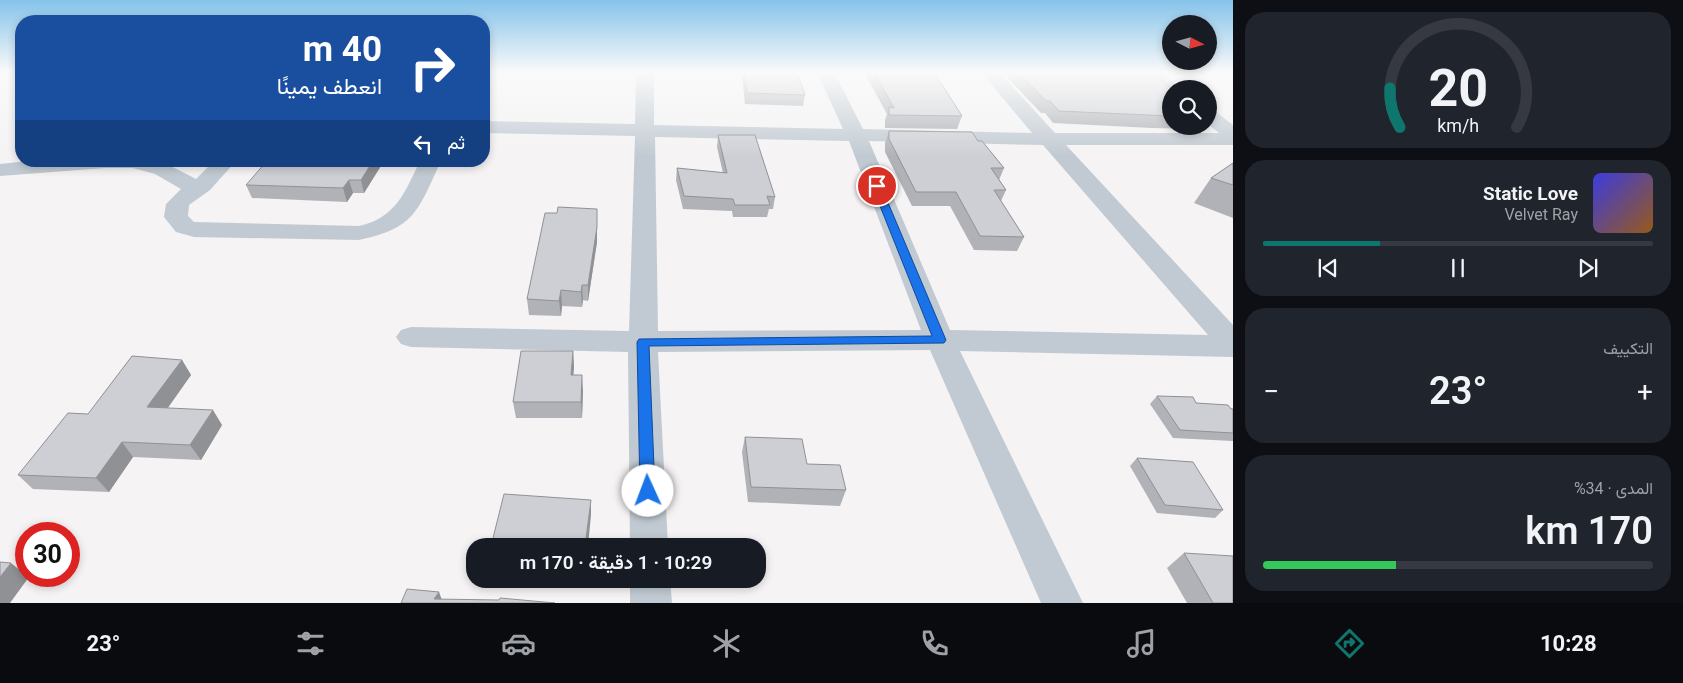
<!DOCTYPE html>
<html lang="ar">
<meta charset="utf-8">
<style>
:root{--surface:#171b24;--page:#20242c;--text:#f1f3f6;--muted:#9ea1a6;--line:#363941;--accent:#0f766e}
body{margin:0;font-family:Roboto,Vazirmatn,sans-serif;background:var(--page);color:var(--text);direction:rtl;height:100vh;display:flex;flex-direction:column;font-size:19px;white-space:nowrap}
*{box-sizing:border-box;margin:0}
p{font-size:16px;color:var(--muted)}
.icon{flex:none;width:28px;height:28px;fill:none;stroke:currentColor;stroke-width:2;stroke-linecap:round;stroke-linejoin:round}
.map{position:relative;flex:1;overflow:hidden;direction:ltr}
.side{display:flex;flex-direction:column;gap:12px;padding:12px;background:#0d0f14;width:450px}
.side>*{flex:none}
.top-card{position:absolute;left:15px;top:15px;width:475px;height:152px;border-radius:20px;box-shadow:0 2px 8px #0003;direction:rtl;background:#1a4fa0;color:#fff;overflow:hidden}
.needle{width:32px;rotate:96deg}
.controls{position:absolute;left:1162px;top:15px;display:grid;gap:10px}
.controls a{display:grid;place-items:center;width:55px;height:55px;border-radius:50%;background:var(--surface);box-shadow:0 2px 8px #0003;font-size:25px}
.speed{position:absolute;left:15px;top:522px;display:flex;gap:10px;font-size:25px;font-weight:700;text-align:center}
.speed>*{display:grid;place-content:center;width:65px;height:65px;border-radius:50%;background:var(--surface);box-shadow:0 2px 8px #0003;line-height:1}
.speed .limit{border:8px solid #d22;background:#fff;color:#111}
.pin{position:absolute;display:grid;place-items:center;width:42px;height:42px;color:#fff;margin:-21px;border:2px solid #fff;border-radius:50%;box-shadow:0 1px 5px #0007}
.me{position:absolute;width:55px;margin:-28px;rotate:358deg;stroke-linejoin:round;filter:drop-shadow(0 0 4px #0008)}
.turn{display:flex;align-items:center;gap:18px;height:105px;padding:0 25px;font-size:22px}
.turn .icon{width:65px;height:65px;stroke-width:2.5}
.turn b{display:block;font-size:35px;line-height:42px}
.then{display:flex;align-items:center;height:48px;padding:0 25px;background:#0003;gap:10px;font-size:19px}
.big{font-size:38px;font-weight:600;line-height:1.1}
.side .widget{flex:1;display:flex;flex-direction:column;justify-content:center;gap:8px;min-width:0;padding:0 18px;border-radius:20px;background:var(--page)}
.side .dial{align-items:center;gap:0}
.dial svg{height:130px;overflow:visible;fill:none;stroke:var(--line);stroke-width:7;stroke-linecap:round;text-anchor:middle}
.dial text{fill:var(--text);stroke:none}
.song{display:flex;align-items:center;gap:15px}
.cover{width:60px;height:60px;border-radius:8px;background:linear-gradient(135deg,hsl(240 70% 55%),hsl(30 70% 35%))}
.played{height:5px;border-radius:2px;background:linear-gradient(90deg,var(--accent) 30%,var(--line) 30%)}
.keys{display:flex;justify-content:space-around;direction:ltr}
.heat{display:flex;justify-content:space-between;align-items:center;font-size:28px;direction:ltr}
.charge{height:8px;border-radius:4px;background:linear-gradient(90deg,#34c759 34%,var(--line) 0)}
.trip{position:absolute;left:466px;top:538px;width:300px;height:50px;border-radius:20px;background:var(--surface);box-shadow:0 2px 8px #0003;font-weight:600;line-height:50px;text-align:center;direction:rtl}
.tab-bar{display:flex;height:80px;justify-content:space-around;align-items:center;background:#090b0e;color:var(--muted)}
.tab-bar .icon{width:35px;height:35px}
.tab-bar .on{color:var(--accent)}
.tab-bar b{font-size:22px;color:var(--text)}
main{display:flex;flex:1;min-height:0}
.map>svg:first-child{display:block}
</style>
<main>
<section class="side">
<div class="widget dial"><svg viewBox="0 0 100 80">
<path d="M14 69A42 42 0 1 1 86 69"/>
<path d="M14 69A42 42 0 0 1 8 45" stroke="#0f766e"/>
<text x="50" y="56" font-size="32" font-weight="700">20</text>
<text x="50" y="72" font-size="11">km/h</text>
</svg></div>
<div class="widget">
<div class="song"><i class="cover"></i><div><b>Static Love</b><p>Velvet Ray</p></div></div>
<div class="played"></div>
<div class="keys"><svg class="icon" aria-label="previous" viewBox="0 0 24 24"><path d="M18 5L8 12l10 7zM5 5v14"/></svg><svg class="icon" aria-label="pause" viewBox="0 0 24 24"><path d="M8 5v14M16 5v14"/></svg><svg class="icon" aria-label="next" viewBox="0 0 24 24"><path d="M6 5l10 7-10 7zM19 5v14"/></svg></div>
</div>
<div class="widget"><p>التكييف</p>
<div class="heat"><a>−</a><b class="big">23°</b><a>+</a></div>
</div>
<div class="widget"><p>المدى · 34%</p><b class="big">170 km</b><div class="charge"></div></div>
</section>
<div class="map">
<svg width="1233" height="603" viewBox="0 0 1233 603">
<rect width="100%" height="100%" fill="#f5f3f3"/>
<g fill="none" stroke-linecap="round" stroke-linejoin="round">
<!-- street -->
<path fill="#c1cad2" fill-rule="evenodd" d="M636,72h18v53l189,4 -26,-57h17l29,57 169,4 -51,-61h18l56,61h164l-10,-8v-15l7,2 17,13v20h-167l167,180v32l-273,-6 123,252h-42l-111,-253 -272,2 10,194h-38l-2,-194 -217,-5 -10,-3 -5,-7 5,-7 10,-3 218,4 6,-195 -151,-3v-12l151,3zM655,137l194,4 72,189 -263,1zM869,141l174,4 165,190 -258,-5z
M1142,72h19l20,17h-10v5l-5,-1z
M29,161h132l35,18 18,-18h22l-26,29 -21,15 -1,11 6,6 165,4c37,-8 46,-34 61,-65h21c-23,49 -25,67 -82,79l-165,-3 -18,-5 -12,-15 2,-13 15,-15 -26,-15 -22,-6h-28l-105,8v-12z
M630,579h40l2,24h-42z"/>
</g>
<!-- wall -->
<path fill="#b0b2b7" d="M742,72h55l8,23 -2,11 -58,-2 -3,-28z
M864,72h70l28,44 -5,13 -72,-1v-8l2,-6z
M1005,72h148l18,17v37h27l-1,3 -45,-1 -99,-5 -8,-10h-4l-34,-36 1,-2z
M889,131l89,10 26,27 -5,12 7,10 -5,11 23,36 -7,14 -43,-1 -24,-44h-38l-27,-54v-9z
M718,135l57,62 -2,12h-4l-2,8h-34l-1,-6 -49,-2 -7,-29 1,-12 46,5 -6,-26z
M318,161h66l-20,32h-11l-6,9 -95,-4 -6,-13 71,-22z
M1233,163v55l-39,-15 17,-25z
M597,223v19l-9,59 -5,-1 -1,7 -20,-1 -1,10 -32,-1 -2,-16z
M573,351l1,16 -1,8 10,16 -1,27h-66l-3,-16z
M182,360l9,15 -24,33 55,17 -21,35 -68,-3 -24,35 -76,-3 -15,-14 70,-61z
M1157,396l76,13v32l-60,-3 -23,-34z
M745,437l62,27 39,26 -6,16 -92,-4 -6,-50z
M1137,458l86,52 -8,8 -58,-5 -27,-47z
M1184,553l49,50h-46l-20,-35z"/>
<!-- shaded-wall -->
<path fill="#909195" d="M373,161h11l-20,32 -3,-13z
M349,180l4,13 -6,9 -4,-14z
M597,209v33l-9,59v-16z
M582,285l1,15 -1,7 -1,-15z
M561,290l1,16 -1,10 -2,-15z
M573,351l1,16 -2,24 -1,-16z
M182,360l9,15 -33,47 -11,-15z
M582,375l1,16 -1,27 -1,-16z
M213,410l9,15 -21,35 -11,-15z
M122,442l11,15 -24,35 -13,-14z
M591,500v15l-3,31h-3z
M11,563l15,12v1l3,1 -19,26h-10v-26z
M439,592l4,11 -9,-4z"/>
<!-- building -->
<path fill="#cdcfd5" stroke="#909195" d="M744,72h53l8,23 -58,-2z
M874,72h60l28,44 -73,-1v-8l5,1z
M1018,72h135l19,17 -1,27 -112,-5 -9,-10h-4z
M889,131l83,1 6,9h4l22,27h-13l15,22h-12l30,47 -44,-1 -24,-44h-40l-27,-53z
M718,135h37l20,62 -8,-1 3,9h-35l-2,-6 -49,-3 -7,-28 50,5z
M318,161h55l-12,19h-12l-6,8 -97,-3 20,-23 51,1z
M1233,163v22l-22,-7z
M558,207l39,2v18l-9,58h-6l-1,7 -20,-2 -2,11 -32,-2 18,-86h12z
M521,351h52l-2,24h11l-1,27h-68z
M132,356l50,4 -35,47 66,3 -23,35 -68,-3 -26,36 -78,-3 50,-62 20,1z
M1157,396l36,1 3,6 32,2 3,4h2v24l-53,-3z
M745,437l57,2 5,25 33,1 6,25 -95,-3z
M1137,458l56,4 30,48 -58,-5z
M504,494l87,6 -6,46h-94z
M1184,553l49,3v47h-20z
M0,562l11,1 -11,14z
M407,589l32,3 -5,7 65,1 1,-2 55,5h-154z"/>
<!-- sky -->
<linearGradient id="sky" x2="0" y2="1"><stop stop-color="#85c3ea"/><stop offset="0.46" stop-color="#fafafa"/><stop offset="1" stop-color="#fafafa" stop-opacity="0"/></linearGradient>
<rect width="1233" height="157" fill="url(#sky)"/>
<!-- route -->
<path fill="#1a73e8" stroke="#114b97" d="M877,183l4,3 65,154 -2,3 -295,3 6,145 -2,4 -5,2 -6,-2 -2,-4 -3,-149 2,-3 293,-3 -60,-150z"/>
</svg>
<div class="controls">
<a><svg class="needle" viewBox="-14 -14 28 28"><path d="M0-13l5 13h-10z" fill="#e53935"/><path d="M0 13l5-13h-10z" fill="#9ea1a6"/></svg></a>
<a><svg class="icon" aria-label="search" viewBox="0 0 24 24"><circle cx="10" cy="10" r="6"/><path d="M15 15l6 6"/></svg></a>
</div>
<div class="speed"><div class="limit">30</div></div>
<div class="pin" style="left:877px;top:186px;background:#d93025"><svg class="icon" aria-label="arrive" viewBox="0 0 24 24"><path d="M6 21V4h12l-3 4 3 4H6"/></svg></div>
<svg class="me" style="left:648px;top:491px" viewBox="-20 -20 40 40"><circle r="19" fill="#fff"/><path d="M0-13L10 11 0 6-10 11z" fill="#1a73e8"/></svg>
<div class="trip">10:29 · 1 دقيقة · 170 m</div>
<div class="top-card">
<div class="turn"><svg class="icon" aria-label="right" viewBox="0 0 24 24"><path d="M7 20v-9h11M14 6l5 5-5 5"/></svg><div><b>40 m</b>انعطف يمينًا</div></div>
<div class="then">ثم<svg class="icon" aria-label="left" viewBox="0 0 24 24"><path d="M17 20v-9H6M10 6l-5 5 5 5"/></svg></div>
</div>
</div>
</main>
<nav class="tab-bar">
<b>10:28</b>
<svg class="icon on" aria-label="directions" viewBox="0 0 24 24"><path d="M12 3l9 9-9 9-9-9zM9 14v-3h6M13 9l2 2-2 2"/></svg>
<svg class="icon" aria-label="music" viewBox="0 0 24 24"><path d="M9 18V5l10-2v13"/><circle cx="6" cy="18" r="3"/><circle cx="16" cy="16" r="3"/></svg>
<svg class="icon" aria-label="phone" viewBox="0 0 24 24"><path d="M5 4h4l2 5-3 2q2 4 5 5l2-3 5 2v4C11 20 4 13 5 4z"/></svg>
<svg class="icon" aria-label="climate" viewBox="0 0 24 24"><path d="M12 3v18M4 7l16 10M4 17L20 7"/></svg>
<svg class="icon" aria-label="car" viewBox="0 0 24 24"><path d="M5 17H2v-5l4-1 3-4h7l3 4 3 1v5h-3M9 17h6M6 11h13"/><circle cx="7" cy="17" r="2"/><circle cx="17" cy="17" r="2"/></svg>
<svg class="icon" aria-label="filters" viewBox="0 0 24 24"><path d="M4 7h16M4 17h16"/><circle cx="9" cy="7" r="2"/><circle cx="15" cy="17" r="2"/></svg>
<b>23°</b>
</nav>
